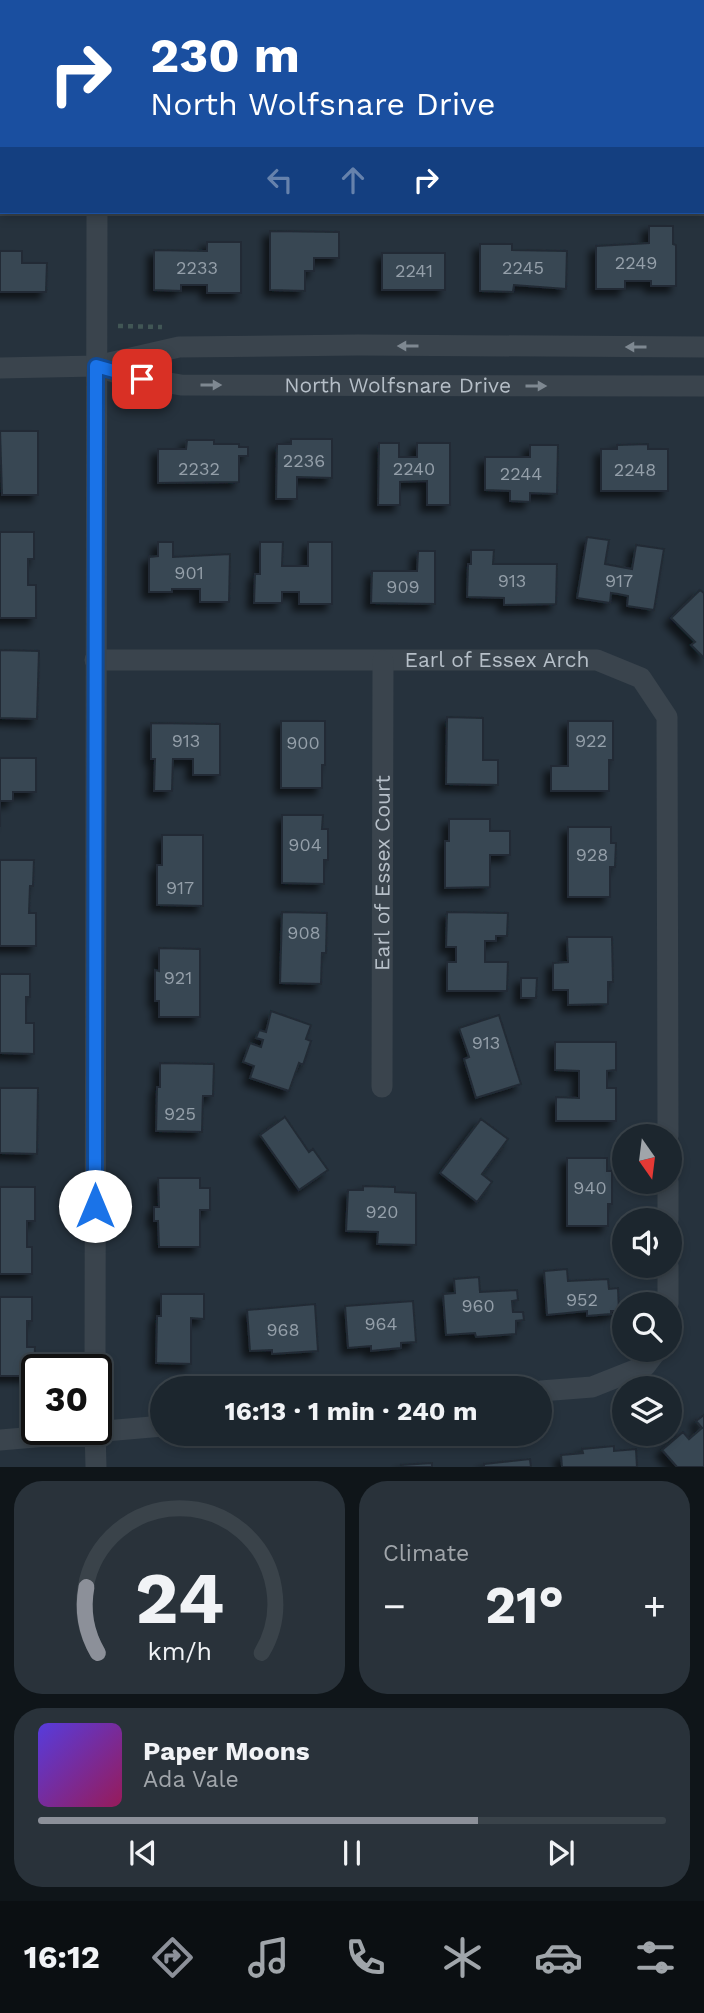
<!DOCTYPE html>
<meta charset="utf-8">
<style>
:root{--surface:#1c262e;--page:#29323a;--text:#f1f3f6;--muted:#a0a5aa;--line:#3a434a;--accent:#8c9099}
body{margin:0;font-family:"Work Sans",sans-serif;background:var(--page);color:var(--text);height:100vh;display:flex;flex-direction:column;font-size:26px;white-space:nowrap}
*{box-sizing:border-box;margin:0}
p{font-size:23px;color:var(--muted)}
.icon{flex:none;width:38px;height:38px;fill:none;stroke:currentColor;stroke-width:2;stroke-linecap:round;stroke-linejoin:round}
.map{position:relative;height:1467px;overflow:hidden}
.panel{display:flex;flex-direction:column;gap:14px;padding:14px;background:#0f1519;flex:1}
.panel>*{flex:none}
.hud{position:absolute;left:0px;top:0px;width:705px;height:214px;box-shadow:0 4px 10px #0003,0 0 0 2px var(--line);background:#1a4fa0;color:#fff;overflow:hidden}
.needle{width:46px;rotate:166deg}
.controls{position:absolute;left:612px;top:1124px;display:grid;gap:14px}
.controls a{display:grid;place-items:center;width:70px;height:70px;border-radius:50%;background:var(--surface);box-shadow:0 4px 10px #0003,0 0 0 2px var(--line);font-size:35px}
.speed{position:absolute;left:21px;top:1354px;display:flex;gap:14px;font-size:35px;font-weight:700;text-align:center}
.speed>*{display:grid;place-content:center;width:91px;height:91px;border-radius:50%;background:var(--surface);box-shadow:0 4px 10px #0003,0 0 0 2px var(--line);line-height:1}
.speed .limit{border:4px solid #111;border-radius:10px;background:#fff;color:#111}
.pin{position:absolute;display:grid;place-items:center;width:60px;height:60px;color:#fff;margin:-30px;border-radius:14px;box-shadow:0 4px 10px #0006}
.me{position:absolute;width:77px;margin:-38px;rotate:0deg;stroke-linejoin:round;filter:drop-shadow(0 0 5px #0008)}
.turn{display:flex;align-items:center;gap:24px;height:147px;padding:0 35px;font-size:32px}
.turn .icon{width:91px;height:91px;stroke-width:2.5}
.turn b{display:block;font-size:49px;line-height:60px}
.lanes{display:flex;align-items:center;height:66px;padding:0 35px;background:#0003;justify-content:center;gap:35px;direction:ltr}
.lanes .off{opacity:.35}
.big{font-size:52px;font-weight:700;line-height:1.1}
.panel .card{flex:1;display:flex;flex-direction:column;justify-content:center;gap:10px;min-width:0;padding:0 24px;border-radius:28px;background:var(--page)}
.panel .dial{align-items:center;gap:0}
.dial svg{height:182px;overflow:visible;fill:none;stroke:var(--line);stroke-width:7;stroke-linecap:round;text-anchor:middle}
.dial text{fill:var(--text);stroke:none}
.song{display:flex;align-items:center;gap:21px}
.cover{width:84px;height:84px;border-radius:10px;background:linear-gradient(135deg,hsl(250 70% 55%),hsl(330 70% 35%))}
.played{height:7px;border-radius:4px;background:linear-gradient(90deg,var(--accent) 70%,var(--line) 70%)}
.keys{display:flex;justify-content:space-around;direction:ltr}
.heat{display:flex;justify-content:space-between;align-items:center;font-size:38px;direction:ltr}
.panel .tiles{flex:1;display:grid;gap:14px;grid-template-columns:1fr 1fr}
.card:last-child{grid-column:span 2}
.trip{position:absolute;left:150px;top:1376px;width:402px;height:70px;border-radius:35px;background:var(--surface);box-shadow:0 4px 10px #0003,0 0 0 2px var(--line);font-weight:700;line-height:70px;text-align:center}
.dock{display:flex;height:112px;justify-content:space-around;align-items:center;background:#0b0f12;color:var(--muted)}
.dock .icon{width:49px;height:49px}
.dock .selected{color:var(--accent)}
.dock b{font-size:32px;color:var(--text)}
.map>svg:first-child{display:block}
</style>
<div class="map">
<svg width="704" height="1467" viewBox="0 0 704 1467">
<defs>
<filter id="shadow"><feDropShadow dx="-6" dy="6" stdDeviation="3.5" flood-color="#0009"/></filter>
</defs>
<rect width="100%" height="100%" fill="#26323d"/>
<!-- building -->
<path fill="#384652" stroke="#212b34" stroke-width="2" filter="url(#shadow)" d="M1,0h31v2h-30v23h-2z
M156,0h39l-1,2h-38z
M260,0h80l1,2h-81z
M0,162h2v36h-2z
M649,226h24v18l3,1v41h-25v-5h-26v8h-29v-43l53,-3z
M270,231l69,1v26h-25v13h-9v20l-35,-1z
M207,242h34v51h-34v-8h-26v6l-27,-1v-40l53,1z
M480,244h32v6l55,1 -1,38 -52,-4 -1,7 -33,-1z
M0,251h22v12h25l-1,29h-46z
M382,253h63v37h-63z
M0,431h38v64h-36z
M291,439h41v39l-35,-1v22h-21l1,-55h14z
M187,440h27v4h25v3h9v9h-9v26l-81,1v-34h28z
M379,443h20v14h18v-14h33v62h-23v-24l-27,1v23h-22z
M648,444v5h20v42h-67v-42h16v-4z
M530,445h28l-1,49 -27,-1v9l-20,-1v-10l-25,-1v-33h45z
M0,532h34v27h-6v26h8v33h-36z
M587,537l22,3 -4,24 27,5 4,-24 28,4 -10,61 -27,-4 1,-10 -10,-2 -7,-1 -1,10 -33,-5z
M158,542h15v15l57,-3 -1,48h-29v-13h-28v3h-23v-35l9,-1z
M260,542h23l-1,24h26v-24h24v62h-33v-12h-17v11h-28l1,-29h5z
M471,550h23l-1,14h64l-1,40 -52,1v-7l-37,-1 1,-33h3z
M418,551h17v53l-64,-1 1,-32h45z
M700,590l4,3v65l-13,-13 4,-3 -24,-24z
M0,650l39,1 -2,68 -37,-1z
M447,717l36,1v42h15v25l-52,-1z
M281,721h44v44h-3v23h-41z
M568,721h45v39h-4v31h-58v-25h17z
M151,723l69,1v51h-27v-16h-20l-1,32h-18l1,-32h-4z
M0,758h36v34h-23v9h-13v26z
M282,815h41l-1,14h6v31h-4v24l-42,-1z
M449,819h41v12h20v24h-20v32l-45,1v-47h4z
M568,827h43v16h5l-1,24h-5v30h-42z
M162,835h41v71l-46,-1v-40h5z
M0,860h34l-1,26h-3l-1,27h7v33h-36z
M282,912l45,1 -1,40h-4l-1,31 -41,-1z
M447,912l61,1 -1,23h-11v5h-11v21h23l-1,29h-60v-29h9v-15h-10z
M567,937h45l1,45h-5v22l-40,1v-15h-15v-27l15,-1z
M159,948l41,1v68h-41v-16h-4v-31l4,1z
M0,974h30v23h-4v26h8v31l-34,-1z
M521,978h16l-1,20h-15z
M271,1011l40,14 -5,14 5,2 -8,24 -4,-2 -10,28 -39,-13 4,-12 -11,-4 7,-19 11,4 2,-7 -7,-2 3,-8 7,2z
M499,1015l22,69 -45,14 -12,-39 5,-2 -10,-29z
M555,1042h61v28l-9,1v17h9v33h-60v-24l23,1v-27l-24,-1z
M160,1063l54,1 -1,32h-10l-1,36 -46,-1 1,-44h3z
M0,1088h38l-1,66 -37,-1z
M285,1117l24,35 4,-3 15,21 -29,20 -39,-55z
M481,1119l27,20 -26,35 10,8 -15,20 -37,-29z
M567,1158h40v13h5v33h-4v22h-41z
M158,1178h42v10h10v22h-10v37h-41l-1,-26h-4v-14h5z
M363,1186l32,1v5l21,1v52l-39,-1 1,-12 -32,-1 2,-41h15z
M0,1187h35v34h-8v26h5v27h-32z
M567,1269l1,12 40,-2 1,10 9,-1 1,23h-8v3l-24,2v-5l-40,4 -3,-44z
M479,1277l1,15 37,-2 1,10 -6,1 1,11h10l1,8 -8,1v13l-40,3 -1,-4 -29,2 -3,-41 12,-1 -1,-14z
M161,1294h43v25l-13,-1v46l-35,-1 1,-47h4z
M0,1297h32v24h-5v26h8l-1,29h-34z
M413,1301l3,41 -15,1v5l-30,3v-5l-23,2 -3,-42z
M315,1304l3,47 -46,3v-4l-22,1 -3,-41z
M704,1415v52h-27l-15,-17 21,-18 6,7 13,-11 -6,-7z
M614,1446v5l22,-2 1,18h-75l-1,-12 22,-2 -1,-4z
M530,1459l1,8h-47v-3z
M432,1463v4h-30l-1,-2z"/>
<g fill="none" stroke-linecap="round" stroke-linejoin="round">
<!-- path -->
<path stroke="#415655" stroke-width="4.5" stroke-dasharray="5 5" stroke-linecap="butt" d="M118,326l44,1"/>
<!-- minor -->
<g stroke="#3a444d" stroke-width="21">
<path d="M605,0l2,2"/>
<path d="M99,2v-2"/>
<path d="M474,2l2,-2"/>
<path d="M0,74h2"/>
<path id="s1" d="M96,366l27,9 58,10 523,1"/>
<path d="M0,368l96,-2 83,-19 179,-2 346,2"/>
<path id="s2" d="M95,660h502l44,18 26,39 1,419"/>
<path id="s3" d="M382,1087l1,-426"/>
<path d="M668,1181v39"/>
<path d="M668,1265v39"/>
<path d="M95,1370l2,-1158"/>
<path d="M541,1391l51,-4 53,-21 13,-17"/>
<path d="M95,1430l1,37"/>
<path d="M0,1440l163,-14"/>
</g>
</g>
<!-- one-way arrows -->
<defs><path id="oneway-solid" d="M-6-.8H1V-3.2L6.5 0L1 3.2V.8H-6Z" transform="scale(1.75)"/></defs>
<g fill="#7e8891">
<use href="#oneway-solid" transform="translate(408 346) rotate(-180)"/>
<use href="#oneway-solid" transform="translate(636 347) rotate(-180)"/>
<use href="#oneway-solid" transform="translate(211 385)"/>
<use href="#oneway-solid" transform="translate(536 386)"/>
</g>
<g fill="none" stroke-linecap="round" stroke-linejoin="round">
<!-- route casing -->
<g stroke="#114b97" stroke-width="18">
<path id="route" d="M95,1206l1,-840 46,13"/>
</g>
<!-- route -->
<use href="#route" stroke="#1a73e8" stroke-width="12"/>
</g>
<g text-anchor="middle" stroke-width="7" stroke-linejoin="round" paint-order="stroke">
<!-- number labels -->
<g font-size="18" fill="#949fa9">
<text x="636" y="269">2249</text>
<text x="197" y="274">2233</text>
<text x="523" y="274">2245</text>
<text x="414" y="277">2241</text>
<text x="304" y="467">2236</text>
<text x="199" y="475">2232</text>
<text x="414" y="475">2240</text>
<text x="635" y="476">2248</text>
<text x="521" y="480">2244</text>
<text x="189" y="579">901</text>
<text x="512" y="587">913</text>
<text x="619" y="587">917</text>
<text x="403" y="593">909</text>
<text x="186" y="747">913</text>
<text x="591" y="747">922</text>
<text x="303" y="749">900</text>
<text x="305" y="851">904</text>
<text x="592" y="861">928</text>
<text x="180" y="894">917</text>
<text x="304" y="939">908</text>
<text x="178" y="984">921</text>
<text x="486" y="1049">913</text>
<text x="180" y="1120">925</text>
<text x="590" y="1194">940</text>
<text x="382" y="1218">920</text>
<text x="582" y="1306">952</text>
<text x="478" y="1312">960</text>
<text x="381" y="1330">964</text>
<text x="283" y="1336">968</text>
</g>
<!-- street labels -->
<g font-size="21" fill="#b6bfc8" stroke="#1f2932">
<text dy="7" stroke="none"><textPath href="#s1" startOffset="304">North Wolfsnare Drive</textPath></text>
<text dy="7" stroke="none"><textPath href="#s2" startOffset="402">Earl of Essex Arch</textPath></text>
<text dy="7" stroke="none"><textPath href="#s3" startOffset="214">Earl of Essex Court</textPath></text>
</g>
</g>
</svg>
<div class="controls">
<a><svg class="needle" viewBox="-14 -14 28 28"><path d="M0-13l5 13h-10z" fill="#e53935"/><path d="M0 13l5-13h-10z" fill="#a0a5aa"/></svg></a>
<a><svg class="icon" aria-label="sound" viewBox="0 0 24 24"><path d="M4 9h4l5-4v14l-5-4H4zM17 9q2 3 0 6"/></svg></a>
<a><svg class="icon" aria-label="search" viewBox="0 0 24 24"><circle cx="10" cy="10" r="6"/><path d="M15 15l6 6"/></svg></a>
<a><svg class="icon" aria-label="layers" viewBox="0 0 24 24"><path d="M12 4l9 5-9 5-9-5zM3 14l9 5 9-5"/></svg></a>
</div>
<div class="speed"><div class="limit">30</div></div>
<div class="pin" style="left:142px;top:379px;background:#d93025"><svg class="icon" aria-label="arrive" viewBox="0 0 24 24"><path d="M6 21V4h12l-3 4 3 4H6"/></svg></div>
<svg class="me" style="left:95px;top:1206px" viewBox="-20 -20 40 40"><circle r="19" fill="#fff"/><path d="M0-13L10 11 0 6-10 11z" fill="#1a73e8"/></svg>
<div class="trip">16:13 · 1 min · 240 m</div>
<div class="hud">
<div class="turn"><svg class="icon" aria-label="right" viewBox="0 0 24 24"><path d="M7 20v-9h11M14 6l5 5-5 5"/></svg><div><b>230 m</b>North Wolfsnare Drive</div></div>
<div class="lanes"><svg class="icon off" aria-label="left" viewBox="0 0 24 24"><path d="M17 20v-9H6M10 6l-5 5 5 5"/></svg><svg class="icon off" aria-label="ahead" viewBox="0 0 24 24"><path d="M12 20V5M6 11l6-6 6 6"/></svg><svg class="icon" aria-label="right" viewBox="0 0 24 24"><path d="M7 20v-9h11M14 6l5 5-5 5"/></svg></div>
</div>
</div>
<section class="panel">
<div class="tiles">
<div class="card dial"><svg viewBox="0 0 100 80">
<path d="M14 69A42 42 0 1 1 86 69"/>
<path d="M14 69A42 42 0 0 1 9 40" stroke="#8c9099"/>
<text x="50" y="56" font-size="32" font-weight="700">24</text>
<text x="50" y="72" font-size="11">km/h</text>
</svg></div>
<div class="card"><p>Climate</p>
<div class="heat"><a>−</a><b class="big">21°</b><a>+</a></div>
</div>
<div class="card">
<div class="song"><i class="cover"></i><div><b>Paper Moons</b><p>Ada Vale</p></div></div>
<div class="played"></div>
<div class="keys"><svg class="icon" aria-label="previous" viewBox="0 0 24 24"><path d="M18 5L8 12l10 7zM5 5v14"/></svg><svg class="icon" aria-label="pause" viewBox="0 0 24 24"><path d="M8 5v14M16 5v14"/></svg><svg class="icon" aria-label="next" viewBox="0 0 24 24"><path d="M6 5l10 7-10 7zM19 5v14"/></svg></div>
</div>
</div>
</section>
<nav class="dock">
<b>16:12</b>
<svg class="icon selected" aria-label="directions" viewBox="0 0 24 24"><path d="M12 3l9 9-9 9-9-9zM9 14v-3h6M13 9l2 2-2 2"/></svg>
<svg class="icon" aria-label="music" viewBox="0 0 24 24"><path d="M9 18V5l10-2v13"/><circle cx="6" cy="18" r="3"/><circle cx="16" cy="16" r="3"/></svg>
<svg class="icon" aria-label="phone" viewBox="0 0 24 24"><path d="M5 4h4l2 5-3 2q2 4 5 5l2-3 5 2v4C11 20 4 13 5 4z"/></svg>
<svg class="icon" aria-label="climate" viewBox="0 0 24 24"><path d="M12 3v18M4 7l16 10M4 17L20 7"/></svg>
<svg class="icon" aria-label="car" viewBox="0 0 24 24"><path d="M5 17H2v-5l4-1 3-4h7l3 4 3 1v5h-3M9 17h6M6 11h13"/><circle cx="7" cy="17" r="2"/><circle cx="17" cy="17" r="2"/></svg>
<svg class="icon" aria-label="filters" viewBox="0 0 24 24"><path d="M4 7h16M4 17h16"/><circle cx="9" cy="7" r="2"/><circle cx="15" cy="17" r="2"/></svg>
</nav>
